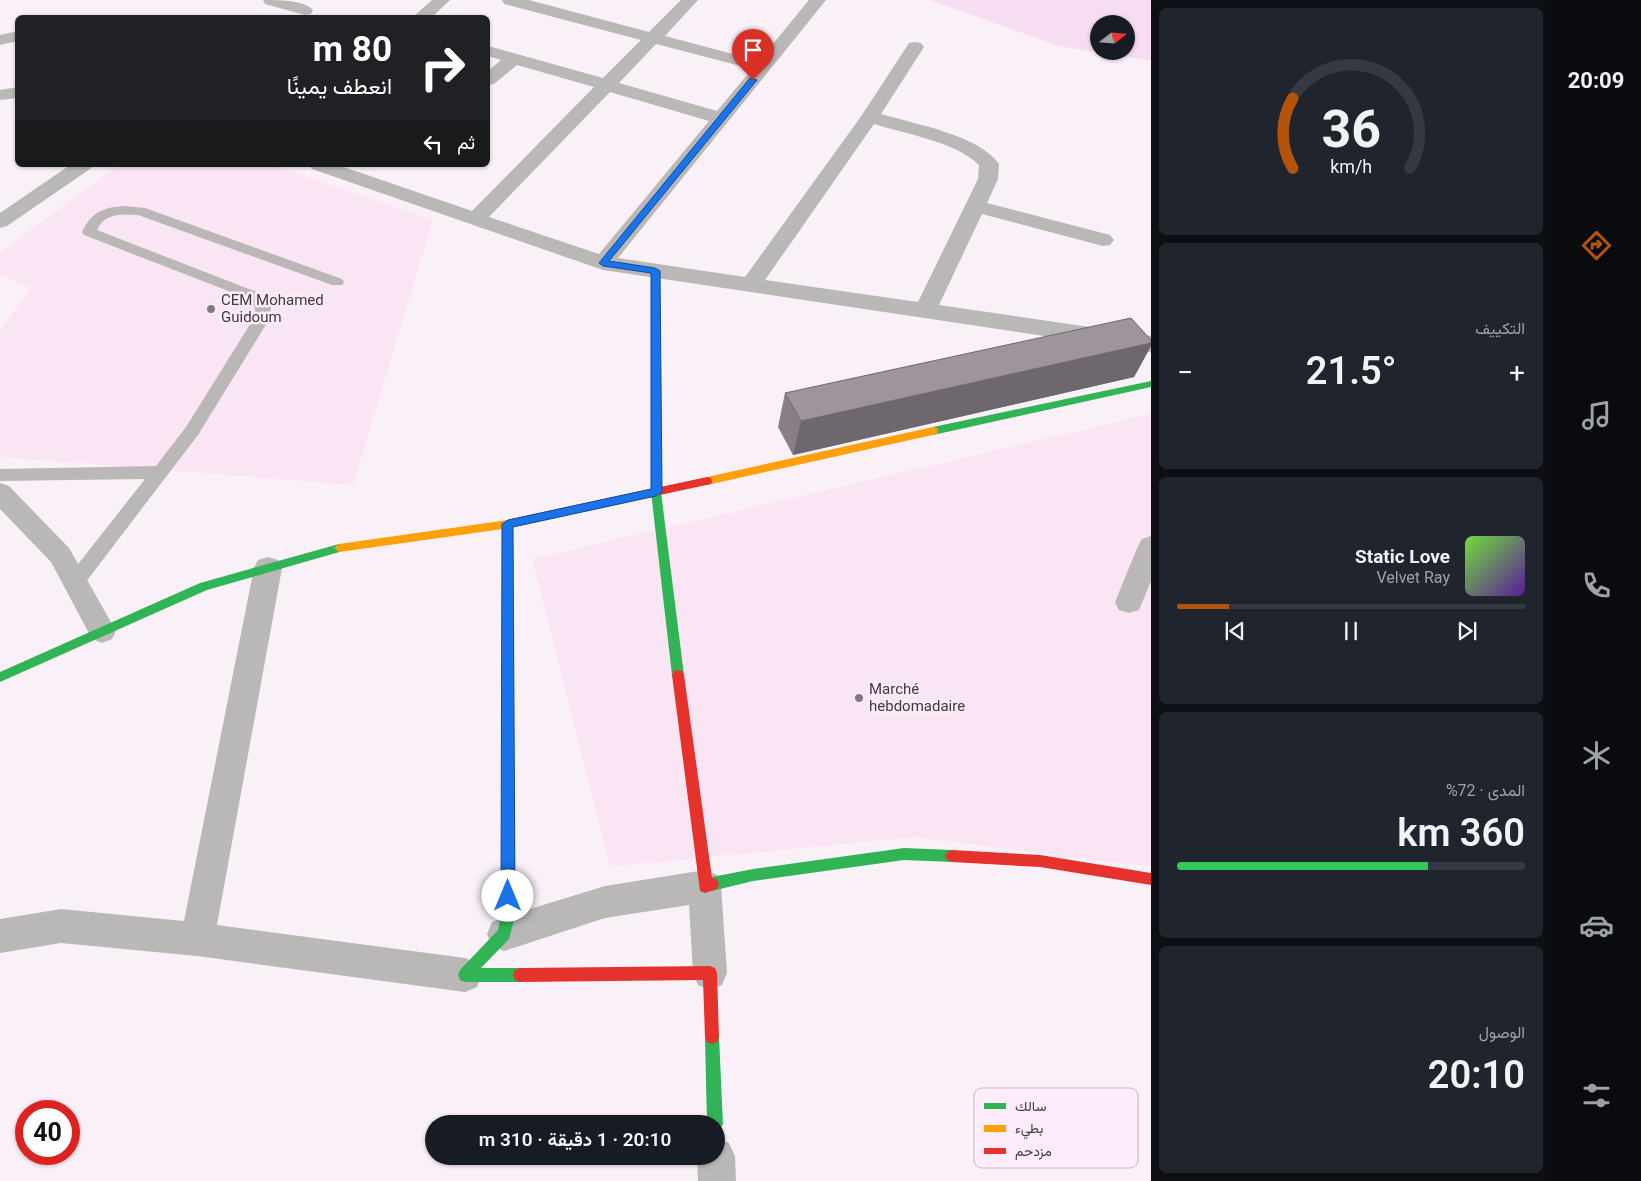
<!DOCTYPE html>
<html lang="ar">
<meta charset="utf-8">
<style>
:root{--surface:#171b24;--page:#20242c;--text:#f1f3f6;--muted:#9ea1a6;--line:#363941;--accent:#b45309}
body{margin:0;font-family:Roboto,Vazirmatn,sans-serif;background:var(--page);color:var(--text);direction:rtl;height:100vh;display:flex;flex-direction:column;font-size:19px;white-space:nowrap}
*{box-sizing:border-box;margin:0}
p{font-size:16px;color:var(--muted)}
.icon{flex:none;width:28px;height:28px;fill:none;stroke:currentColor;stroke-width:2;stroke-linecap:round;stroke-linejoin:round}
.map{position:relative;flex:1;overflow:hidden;direction:ltr}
.panel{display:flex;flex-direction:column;gap:8px;padding:8px;background:#0d0f14;width:400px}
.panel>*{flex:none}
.banner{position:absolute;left:15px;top:15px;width:475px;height:152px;border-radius:8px;box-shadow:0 1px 4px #0004;direction:rtl;background:#202124;color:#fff;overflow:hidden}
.needle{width:32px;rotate:73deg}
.buttons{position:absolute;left:1090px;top:15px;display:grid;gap:10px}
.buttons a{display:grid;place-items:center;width:45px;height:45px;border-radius:50%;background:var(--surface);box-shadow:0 1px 4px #0004;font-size:25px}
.speed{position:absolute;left:15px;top:1100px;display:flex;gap:10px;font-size:25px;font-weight:700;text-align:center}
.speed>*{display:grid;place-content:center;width:65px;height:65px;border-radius:50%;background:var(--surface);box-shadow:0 1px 4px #0004;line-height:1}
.speed .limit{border:8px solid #d22;background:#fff;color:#111}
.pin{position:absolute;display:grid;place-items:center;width:42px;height:42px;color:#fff;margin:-51px -21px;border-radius:50% 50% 50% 0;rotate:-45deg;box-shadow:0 0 5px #0007}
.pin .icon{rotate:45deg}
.me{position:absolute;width:55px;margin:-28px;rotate:0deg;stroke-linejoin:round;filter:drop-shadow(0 0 4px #0008)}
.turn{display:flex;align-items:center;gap:18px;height:105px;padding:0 15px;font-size:22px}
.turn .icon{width:65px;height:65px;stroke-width:2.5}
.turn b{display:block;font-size:35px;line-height:42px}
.then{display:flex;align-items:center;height:48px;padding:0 15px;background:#0003;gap:10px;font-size:19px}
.big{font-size:38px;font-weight:600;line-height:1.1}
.panel .card{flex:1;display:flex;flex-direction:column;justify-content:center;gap:8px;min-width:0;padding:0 18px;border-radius:8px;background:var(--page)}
.panel .dial{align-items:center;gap:0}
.dial svg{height:130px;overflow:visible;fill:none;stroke:var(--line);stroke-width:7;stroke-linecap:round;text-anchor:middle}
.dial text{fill:var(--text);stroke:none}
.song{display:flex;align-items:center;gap:15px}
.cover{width:60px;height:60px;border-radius:8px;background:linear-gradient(135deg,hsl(100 70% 55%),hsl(270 70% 35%))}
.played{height:5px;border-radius:2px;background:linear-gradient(90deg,var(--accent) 15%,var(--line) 15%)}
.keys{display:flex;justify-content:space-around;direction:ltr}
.heat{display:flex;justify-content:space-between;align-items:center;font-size:28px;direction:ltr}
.charge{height:8px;border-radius:4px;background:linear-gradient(90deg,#34c759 72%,var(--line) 0)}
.trip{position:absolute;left:425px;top:1115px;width:300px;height:50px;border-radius:25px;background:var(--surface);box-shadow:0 1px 4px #0004;font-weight:600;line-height:50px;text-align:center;direction:rtl}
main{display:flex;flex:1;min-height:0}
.dock{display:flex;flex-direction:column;width:90px;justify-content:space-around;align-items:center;background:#090b0e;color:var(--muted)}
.dock .icon{width:35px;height:35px}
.dock .selected{color:var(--accent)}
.dock b{font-size:22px;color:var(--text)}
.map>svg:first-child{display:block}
</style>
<main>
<nav class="dock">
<b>20:09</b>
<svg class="icon selected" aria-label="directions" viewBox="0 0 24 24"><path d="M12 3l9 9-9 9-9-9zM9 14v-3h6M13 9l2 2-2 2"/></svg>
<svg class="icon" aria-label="music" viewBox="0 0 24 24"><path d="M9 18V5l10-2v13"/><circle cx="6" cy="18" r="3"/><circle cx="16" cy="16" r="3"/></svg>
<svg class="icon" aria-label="phone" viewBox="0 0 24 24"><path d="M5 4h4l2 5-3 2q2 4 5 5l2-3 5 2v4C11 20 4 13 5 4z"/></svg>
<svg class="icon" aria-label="climate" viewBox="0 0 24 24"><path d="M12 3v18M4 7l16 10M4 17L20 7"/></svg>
<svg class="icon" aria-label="car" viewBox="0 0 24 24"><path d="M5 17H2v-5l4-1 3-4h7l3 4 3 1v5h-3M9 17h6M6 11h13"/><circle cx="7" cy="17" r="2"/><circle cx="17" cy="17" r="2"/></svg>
<svg class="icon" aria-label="filters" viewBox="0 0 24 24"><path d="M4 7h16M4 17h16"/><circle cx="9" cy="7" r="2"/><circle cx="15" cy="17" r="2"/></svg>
</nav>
<section class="panel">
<div class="card dial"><svg viewBox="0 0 100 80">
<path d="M14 69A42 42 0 1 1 86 69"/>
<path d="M14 69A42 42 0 0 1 14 26" stroke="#b45309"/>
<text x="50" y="56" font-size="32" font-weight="700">36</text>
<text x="50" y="72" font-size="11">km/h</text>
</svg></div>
<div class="card"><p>التكييف</p>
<div class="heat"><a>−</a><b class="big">21.5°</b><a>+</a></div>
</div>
<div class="card">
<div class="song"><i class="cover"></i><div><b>Static Love</b><p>Velvet Ray</p></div></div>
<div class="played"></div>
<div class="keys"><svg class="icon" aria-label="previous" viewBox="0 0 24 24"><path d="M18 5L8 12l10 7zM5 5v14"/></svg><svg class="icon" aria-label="pause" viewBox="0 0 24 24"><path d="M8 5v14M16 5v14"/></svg><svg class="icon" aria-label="next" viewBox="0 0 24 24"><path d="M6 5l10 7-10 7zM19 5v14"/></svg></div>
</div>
<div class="card"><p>المدى · 72%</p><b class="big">360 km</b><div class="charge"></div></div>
<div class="card"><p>الوصول</p><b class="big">20:10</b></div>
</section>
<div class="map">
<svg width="1151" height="1181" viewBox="0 0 1151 1181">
<rect width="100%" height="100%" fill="#faf0f8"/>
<!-- built -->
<path fill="#fae5f5" d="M119,165h154l160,55 -80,265 -353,-28v-126l31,-43 -31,-13v-23z
M1151,414v453l-237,-30 -304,30 -78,-308z"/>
<!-- green -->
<path fill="#f7ddf1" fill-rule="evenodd" d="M930,0h221v61l-92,-15zM1099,24h27v27h-27z"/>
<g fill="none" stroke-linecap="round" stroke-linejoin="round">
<!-- lane -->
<path fill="#b9b8b7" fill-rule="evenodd" d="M124,206l21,2 197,71 2,3 -2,3h-10l-194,-70c-16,-1 -33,-2 -41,15l162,63 12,14 -1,11 -72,117 -116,152 -7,2 -7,-2 -2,-5 2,-5 77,-98 -145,2v-12l156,-3 30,-39 68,-109 1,-10 -6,-9 -165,-64 -2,-3c9,-19 21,-25 42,-26z"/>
<!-- street -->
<path fill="#b9b8b7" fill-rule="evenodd" d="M263,0c13,0 42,0 50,10l-2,4 -6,1 -40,-11z
M432,0h18l-19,18h-19z
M502,0h27l120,32 32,-32h17l-33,36 94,25 50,-61h17l-208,258 127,19 117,-162 47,-72 6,-1 6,1 3,4 -43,67c33,10 98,21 118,50l-1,15 -11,24 123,32 4,5 -4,5 -7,1 -121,-32 -43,91 212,31v16l-548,-82 -291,-101 -3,-4h29l134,46 122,-124 -77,-22 -23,19 -6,1v-14l13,-11 -13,-4v-10l115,32 38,-38 -137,-36zM656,44l96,25 -35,42 -98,-28zM610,92l99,29 -110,133 -110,-37zM874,124c32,10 82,18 105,41l-1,14 -60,123 -153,-22z
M18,31v10l-18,4v-10z
M18,87v11l-18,2v-10z
M70,165h23l-3,4 -83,57 -7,2v-15z
M0,483l9,3 60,62 47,83 -4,8 -10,4 -10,-4 -41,-77 -51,-53z
M1151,536v45l-12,29 -10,3 -10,-3 -4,-8 23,-56 4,-7z
M268,557l10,3 4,8 -65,357 248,33 12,5 5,12 -5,12 -12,5 -268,-36 -136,-13 -61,10v-34l61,-10 123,12 70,-353 4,-8z
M705,870l12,5 4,11 6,87 -5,12 -12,5 -12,-5 -5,-12 -4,-68 -84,13 -101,33 -12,-5 -5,-12 5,-12 12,-5 101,-31z
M716,1137l13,6 6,13 1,25h-38l-1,-25h19z"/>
<!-- fast -->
<path fill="#30b455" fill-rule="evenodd" d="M655,268l4,3 2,221 23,183 -2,4 -4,1 -4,-1 -2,-4 -21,-183v-221z
M1151,381v6l-218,48 -5,-4 5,-4z
M339,544l5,4 -1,3 -136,39 -207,92v-10l200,-89z
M508,750l4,2 2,4 1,160 -6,23 -28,29h39l5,2 2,5 -2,5 -5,2h-55l-5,-2 -2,-5 2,-5 38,-40 3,-14 1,-160 2,-4z
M904,848l48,2 5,2 2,4 -2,4 -5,2 -48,-2 -151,21 -41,10 -5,-2 -2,-5 2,-5 5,-2 41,-8z
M712,1030l5,2 2,5 4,87 -3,5 -4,2v-7h-9l-2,-87 2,-5z"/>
<!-- slow -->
<path fill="#ff9f0a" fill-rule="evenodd" d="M933,427l4,1 1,3 -1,3 -230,51 -5,-4 5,-4z
M553,510l5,4 -1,3 -44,10 1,229 -2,4 -4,2 -4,-2 -2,-4 1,-227 -164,23 -5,-4 5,-4 169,-24z"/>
<!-- jam -->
<path fill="#e5322d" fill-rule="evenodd" d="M707,477l4,1 1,3 -1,3 -158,34 -5,-4 5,-4z
M678,670l4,1 2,4 28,203 5,1 2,5 -2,5 -12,4 -5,-2 -28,-216 2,-4z
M952,850l88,5 111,18v12l-111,-18 -88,-5 -5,-2 -2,-4 2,-4z
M710,966l5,2 2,5 2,64 -2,5 -5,2 -5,-2 -2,-5 -2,-57 -183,2 -5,-2 -2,-5 2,-5 5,-2z"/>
</g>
<!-- wall -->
<path fill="#897e87" d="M1151,340v6l-17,31 -341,78 -15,-28 7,-34z"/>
<!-- shaded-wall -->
<path fill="#6f676e" d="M1151,343v3l-17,31 -341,78 8,-34z"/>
<!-- building -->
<path fill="#9f939d" stroke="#6f676e" d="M1131,318l20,22v3l-350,78 -16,-28z"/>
<!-- route -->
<path fill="#1a73e8" stroke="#114b97" d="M750,78l7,2 -148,181 46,7 5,3 2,221 -6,4 -143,31 2,369 -2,5 -5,2 -5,-2 -2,-5 1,-372 6,-4 143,-31v-216l-48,-7 -4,-3z"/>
<!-- markers -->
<g fill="#827980" stroke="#feecfa" stroke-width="2">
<circle cx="211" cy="309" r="5"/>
<circle cx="859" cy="698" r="5"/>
</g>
<g text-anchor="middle" stroke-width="5" stroke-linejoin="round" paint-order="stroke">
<!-- poi labels -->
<g font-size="15" fill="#423940" stroke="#feecfa" text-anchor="start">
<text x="221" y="305">CEM Mohamed<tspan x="221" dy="17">Guidoum</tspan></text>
<text x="869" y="694">Marché<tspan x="869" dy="17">hebdomadaire</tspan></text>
</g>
</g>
<!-- legend -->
<rect x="974" y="1088" width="164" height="80" rx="8" fill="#feecfa" stroke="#c6b6c2" stroke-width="1"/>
<rect x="984" y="1103" width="22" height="6" fill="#30b455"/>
<rect x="984" y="1125" width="22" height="7" fill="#ff9f0a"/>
<rect x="984" y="1148" width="22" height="6" fill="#e5322d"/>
<g font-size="14" fill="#423940">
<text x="1015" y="1111">سالك</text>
<text x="1015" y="1133">بطيء</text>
<text x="1015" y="1156">مزدحم</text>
</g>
</svg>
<div class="buttons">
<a><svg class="needle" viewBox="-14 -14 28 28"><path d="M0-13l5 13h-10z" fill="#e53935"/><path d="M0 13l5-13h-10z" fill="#9ea1a6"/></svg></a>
</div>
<div class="speed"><div class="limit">40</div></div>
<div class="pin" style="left:753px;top:80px;background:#d93025"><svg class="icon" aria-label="arrive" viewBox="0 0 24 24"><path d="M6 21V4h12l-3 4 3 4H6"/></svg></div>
<svg class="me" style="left:508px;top:896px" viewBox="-20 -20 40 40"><circle r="19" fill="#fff"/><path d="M0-13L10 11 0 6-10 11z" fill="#1a73e8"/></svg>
<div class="trip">20:10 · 1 دقيقة · 310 m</div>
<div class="banner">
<div class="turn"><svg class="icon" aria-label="right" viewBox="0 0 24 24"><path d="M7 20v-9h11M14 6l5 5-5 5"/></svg><div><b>80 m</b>انعطف يمينًا</div></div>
<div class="then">ثم<svg class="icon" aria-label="left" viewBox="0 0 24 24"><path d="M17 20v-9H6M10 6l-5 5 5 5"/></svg></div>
</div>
</div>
</main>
